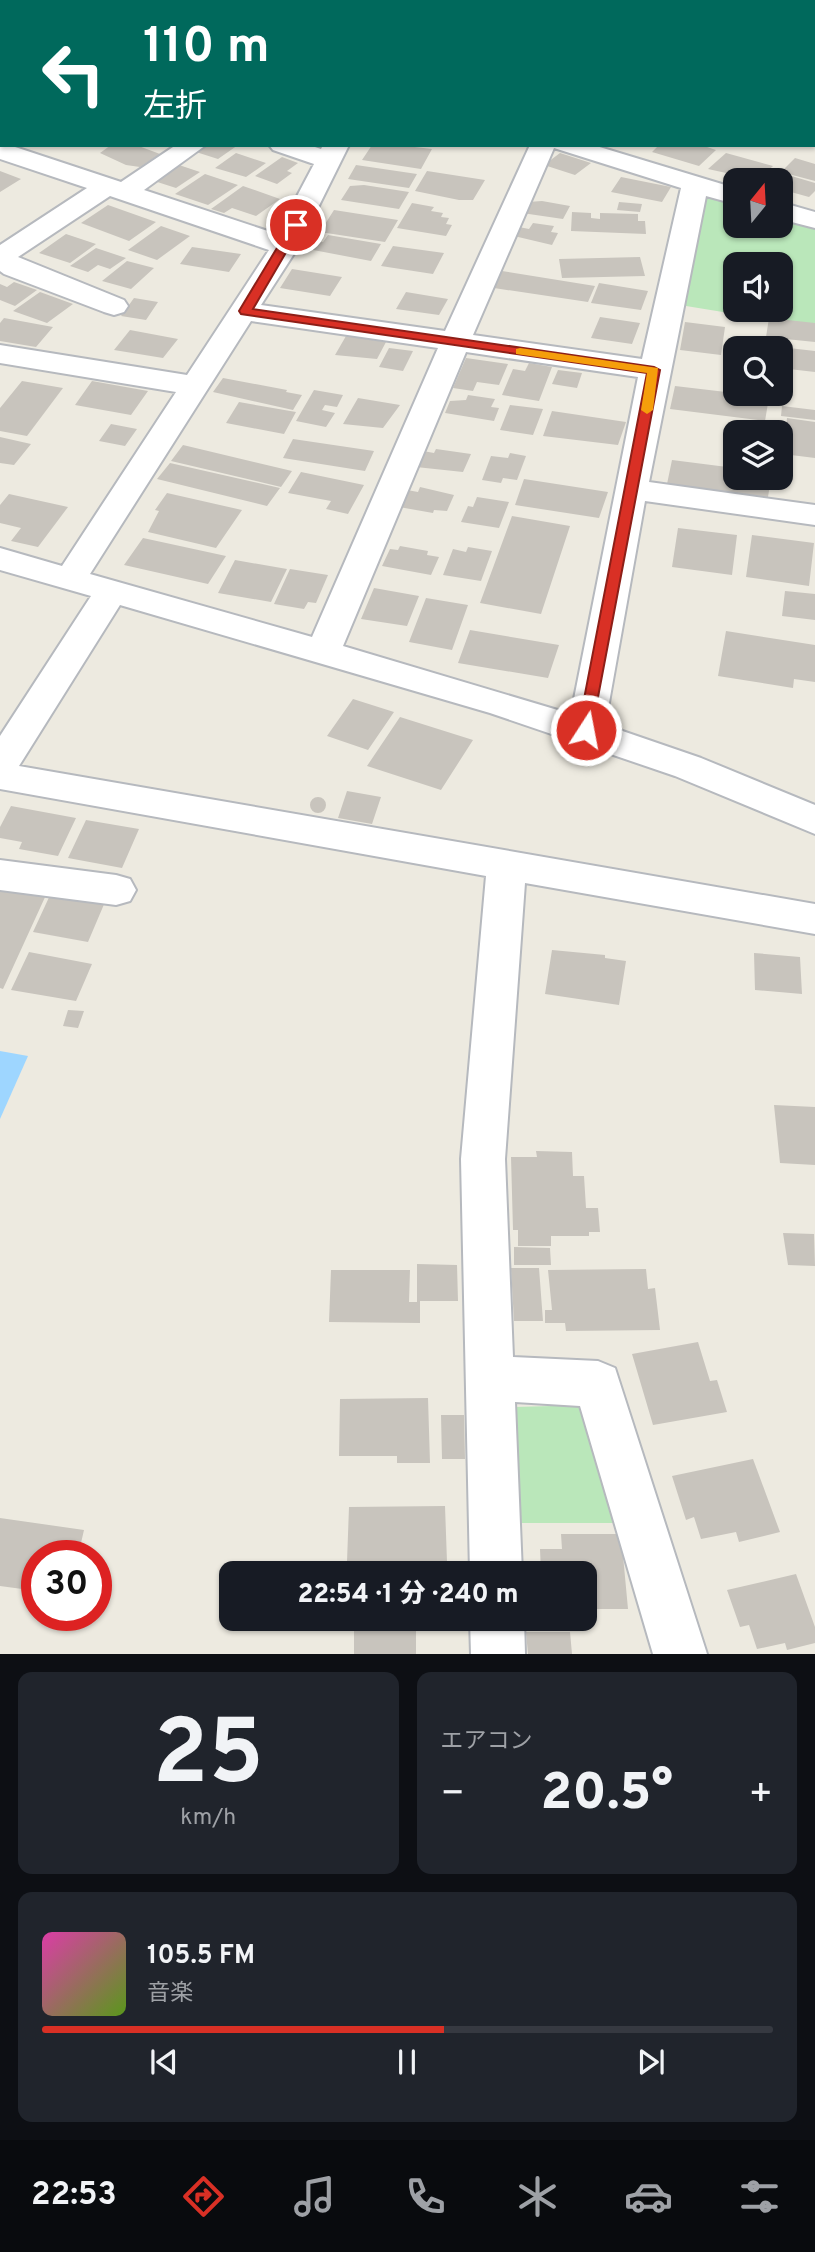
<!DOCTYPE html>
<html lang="ja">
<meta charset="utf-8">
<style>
:root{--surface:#171b24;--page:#20242c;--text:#f1f3f6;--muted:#9ea1a6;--line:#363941;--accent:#d93025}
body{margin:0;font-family:Overpass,"Noto Sans JP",sans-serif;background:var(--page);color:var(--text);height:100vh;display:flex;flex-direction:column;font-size:26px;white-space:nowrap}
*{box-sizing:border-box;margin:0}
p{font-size:23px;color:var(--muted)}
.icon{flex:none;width:38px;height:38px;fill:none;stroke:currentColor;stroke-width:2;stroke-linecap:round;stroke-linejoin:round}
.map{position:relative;height:1654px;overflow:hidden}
.drawer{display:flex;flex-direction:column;gap:18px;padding:18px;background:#0d0f14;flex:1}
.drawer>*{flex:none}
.hud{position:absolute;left:0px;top:0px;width:816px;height:147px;box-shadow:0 2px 5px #0004;background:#00695c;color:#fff;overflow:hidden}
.needle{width:46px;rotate:18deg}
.fabs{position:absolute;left:723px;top:168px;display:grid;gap:14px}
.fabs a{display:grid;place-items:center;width:70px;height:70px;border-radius:14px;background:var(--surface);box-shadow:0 2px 5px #0004;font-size:35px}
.speed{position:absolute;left:21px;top:1540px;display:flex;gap:14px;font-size:35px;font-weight:700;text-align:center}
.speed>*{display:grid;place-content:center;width:91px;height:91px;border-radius:50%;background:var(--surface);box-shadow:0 2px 5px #0004;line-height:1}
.speed .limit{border:10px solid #d22;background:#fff;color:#111}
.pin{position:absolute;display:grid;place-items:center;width:60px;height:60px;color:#fff;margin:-30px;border:4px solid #fff;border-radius:50%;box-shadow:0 2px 7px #0007}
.me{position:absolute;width:77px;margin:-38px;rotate:11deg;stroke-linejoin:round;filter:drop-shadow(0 0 5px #0008)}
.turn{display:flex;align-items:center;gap:24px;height:147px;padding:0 28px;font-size:32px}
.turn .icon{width:91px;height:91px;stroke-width:2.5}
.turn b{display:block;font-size:49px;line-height:60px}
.big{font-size:52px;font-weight:800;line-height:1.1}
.drawer .card{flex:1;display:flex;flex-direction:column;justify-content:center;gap:10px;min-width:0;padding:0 24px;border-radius:14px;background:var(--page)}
.drawer .dial{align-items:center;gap:0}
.dial b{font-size:91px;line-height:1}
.song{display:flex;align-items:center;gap:21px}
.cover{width:84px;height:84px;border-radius:10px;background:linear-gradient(135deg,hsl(320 70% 55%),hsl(90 70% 35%))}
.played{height:7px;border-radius:4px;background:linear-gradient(90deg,var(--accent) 55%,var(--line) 55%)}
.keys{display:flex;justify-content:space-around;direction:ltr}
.heat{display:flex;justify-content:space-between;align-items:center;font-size:38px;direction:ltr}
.drawer .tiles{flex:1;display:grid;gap:18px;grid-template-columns:1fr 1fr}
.card:last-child{grid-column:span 2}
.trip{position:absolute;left:219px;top:1561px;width:378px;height:70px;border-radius:14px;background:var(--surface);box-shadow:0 2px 5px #0004;font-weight:800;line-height:70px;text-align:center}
.dock{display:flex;height:112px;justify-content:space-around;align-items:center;background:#090b0e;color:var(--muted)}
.dock .icon{width:49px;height:49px}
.dock .current{color:var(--accent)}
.dock b{font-size:32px;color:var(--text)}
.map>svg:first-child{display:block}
</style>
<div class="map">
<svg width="815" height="1654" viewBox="0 0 815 1654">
<rect width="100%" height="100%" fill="#edeae0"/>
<!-- green -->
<path fill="#bae7ba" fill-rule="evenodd" d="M711,196l24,7v23h45l1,-9 34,10v100l-135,-22 19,-106zM735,264h45v46h-45z
M588,1405l32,118h-100l-6,-116z"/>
<!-- water -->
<path fill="#9ed6ff" d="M0,1051l28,5 -28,63z"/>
<!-- building -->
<path fill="#c8c4bd" d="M111,145h25l24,9 -20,13 -14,-2 -26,-12z
M206,145h32l-20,14 -22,-7z
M372,145l34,1 26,3 -11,20 -59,-9z
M659,145h42l15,5 -17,16 -47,-14z
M236,153l30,10 -20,14 -31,-9z
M560,153l31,10 -16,12 -31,-10z
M726,153l47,13 -15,14 -50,-11z
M282,157l16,6 -11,8 5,2 -15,11 -22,-8z
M795,158l20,6v17l-34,-9z
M173,163l27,9 -24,16 -28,-9z
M356,165l61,9 -8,14 -61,-9z
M0,171l21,8 -21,13z
M427,171l58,9 -12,20h-14l-44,-9z
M778,172l37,11v8l-6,6 -29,-8v-9h-11z
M205,174l33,11 -30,20 -33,-11z
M621,177l50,10 -9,15 -51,-10z
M364,185l45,7 -10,17 -58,-9 9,-14z
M243,186l37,13 -24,17 -24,-8 -8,5 -13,-4z
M542,201l28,5 -7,13 -41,-6 6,-11z
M619,202l23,2 -2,8 -23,-2z
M412,203l22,4 -3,4 12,2 -2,4 8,1 -3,6 6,1 -6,11 -49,-8z
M108,205l48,17 -27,19 -48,-18z
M334,210l64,10 -13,22 -65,-10z
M572,212l19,1v5l9,1v-6l38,1v7h7l1,13 -75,-3z
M533,223l21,3 -3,6 7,1 -6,12 -38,-9 5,-9 10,2z
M161,226l29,10 -33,24 -29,-10z
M66,234l30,10 -26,19 -31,-10z
M328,235l53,9 -10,17 -63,-12 5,-8 10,1z
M393,246l51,7 -11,21 -52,-8z
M192,247l49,7 -12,18 -49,-8z
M96,248l30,10 -16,11 -12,-4 -10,7 -18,-6z
M640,257l5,19 -83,2 -3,-19z
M127,261l27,7 -23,21 -29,-8z
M292,269l50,8 -12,19 -50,-8z
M502,271l93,15 -7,16 -94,-14z
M14,282l23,8 -22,16 -15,-6v-16l7,3z
M599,283l49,8 -7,19 -50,-7z
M40,292l33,12 -26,19 -34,-12z
M406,292l42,7 -9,16 -43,-6z
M134,298l24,4 -12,18 -25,-4z
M600,317l40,6 -8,21 -41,-6z
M4,318l49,9 -17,20 -36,-6v-18z
M769,318l46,5v19l-49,-5z
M685,322l40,5 -4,28 -41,-5z
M130,330l48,9 -15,19 -49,-8z
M346,336l40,6 -9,17 -42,-4z
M780,347l35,4v21l-35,-4z
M389,348l24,3 -10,20 -24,-4z
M466,358l42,6 -9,21 -22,-3 -4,9 -20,-3z
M529,363l23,4 -13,34 -37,-6 11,-26 12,2z
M558,370l24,3 -5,15 -25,-4z
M223,378l64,12 -1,2 16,3 -9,15 -80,-18z
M22,381l41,7 -36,48 -27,-5v-23z
M92,381l56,10 -17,24 -56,-10z
M675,386l94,11 -4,24 -95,-12z
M314,390l29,5 -6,12 -12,-2 -3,5 13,3 -9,14 -30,-6z
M468,395l27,4 -4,8 8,1 -5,13 -49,-8 5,-12 16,-1z
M358,398l42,7 -17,23 -40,-4z
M239,402l57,10 -12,22 -58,-11z
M510,405l33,4 -10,26 -33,-5z
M782,406l33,4v10l-34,-4z
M552,411l74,11 -8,23 -75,-9z
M787,418l28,4v36l-32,-4z
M111,424l26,5 -12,17 -26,-5z
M0,437l31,7 -17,21 -14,-2z
M293,439l81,12 -9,20 -82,-13z
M183,445l109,26 -11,16 -110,-26z
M436,449l35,5 -8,18 -47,-5 7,-16 11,2z
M510,453l16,3 -9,24 -14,-2 -2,5 -19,-3 9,-24 17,2z
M672,460l63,8v10h36l-3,19 -101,-13z
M170,463l110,25 -13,18 -110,-27z
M301,472l63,13 -16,29 -22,-5 5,-8 -43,-8z
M524,479l84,13 -9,26 -84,-13z
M420,487l34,8 -7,16 -13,-1 -1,3 -34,-6 8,-17 11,2z
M167,493l75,17 -26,38 -68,-16 11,-21 -4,-1z
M9,494l59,13 -30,40 -27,-6 10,-13 -21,-5v-18z
M477,497l32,5 -10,26 -38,-6 7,-16 5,1z
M512,516l58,10 -29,88 -61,-11z
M678,528l59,7 -5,40 -60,-8z
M752,535l62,8 -5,43 -63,-9z
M143,538l83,18 -18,28 -84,-19z
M400,546l28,5 -1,4 12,2 -8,18 -49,-9 8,-17 8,1z
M468,547l24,4 -11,30 -38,-6 10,-26 13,3z
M235,560l52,9 -16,33 -53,-9z
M290,569l38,6 -12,28 -8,-1 -4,7 -30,-5z
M374,588l45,8 -12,30 -46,-7z
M785,591l30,3v26l-33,-4z
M426,598l42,7 -16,45 -43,-8z
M470,630l89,15 -11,33 -90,-15z
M726,631l89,14v37l-21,-3 -1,9 -75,-12z
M353,699l41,13 -26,38 -41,-14z
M400,717l73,23 -32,50 -74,-24z
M347,791l34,6 -9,27 -34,-6z
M310 805a8 8 0 1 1 16 0a8 8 0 1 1-16 0Z
M11,806l65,12 -18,38 -39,-7 3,-7 -22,-4v-11z
M86,820l53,9 -17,39 -54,-10z
M0,888l46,7 -43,94 -3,-1z
M51,893l54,9 -17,40 -55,-10z
M552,950l53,5v3l21,3 -7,44 -74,-11z
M29,952l63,12 -16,37 -65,-11z
M754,953l46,4 2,37 -47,-4z
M68,1010l16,1 -6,17 -15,-2z
M774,1105l41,2v58l-35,-2z
M536,1151l36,1 1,24h11l2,32h12l2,24h-11v4h-38v10h-33v-16h-5l-2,-73h26z
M783,1233l31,1 1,32 -27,-1z
M514,1247l36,1 1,17h-37z
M417,1264l40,1 1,36h-38v22l-91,-1 2,-52h79l-1,32h8z
M511,1268h28l4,53h-29z
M646,1269l2,20 7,-1 5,42 -94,1 -1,-8h-20v-13h7l-4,-40z
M698,1342l12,39 7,-1 10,32 -74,13 -21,-71z
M428,1398l2,65h-33v-7h-58l1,-57z
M441,1415h23l1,44h-23z
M753,1459l27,73 -41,10 -3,-10 -35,7 -7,-22 -8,3 -14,-44z
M445,1506l2,56h-100l2,-55z
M0,1518l84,12 -6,26h-41v35l-37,-5z
M561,1534h60l7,75h-44v-36h-43l-1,-24h22z
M796,1574l19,53v16l-28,7 -2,-7 -28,6 -8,-24 -9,2 -13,-37z
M354,1628h62v26h-62z
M526,1632h44l2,22h-44z"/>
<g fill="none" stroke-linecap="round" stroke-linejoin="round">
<!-- minor casing -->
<g stroke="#b6b9be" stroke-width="4">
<path id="minor" d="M67,0h27l1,2h-27z
M130,0h24l-25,2z
M354,0h27l1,2h-27z
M404,0h24l-25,2z
M654,0h28l1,2h-28z
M783,0h23l-24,2z
M0,76h2l-2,15z
M814,118h1v16l-1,-1z
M0,142l121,40 55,-37h30l-62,45 133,44 37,-70 -41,-14 -4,-5h40l12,4 2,-4h26l-50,101 -38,59 184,26 85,-186h63l142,43v16l-29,-8 -57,286 166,23v20l-170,-24 -40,224 96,33 114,47v29l-140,-58 -185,-63 -370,-108 -101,161 796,138v30l-290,-51 -20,276 8,198 85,4 17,7 92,286h-54l-73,-248 -65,-4 7,171h-52l-9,-414 25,-283 -486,-87v-53l91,-140 -91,-26v-22l62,18 114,-174 -176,-29v-18l187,30 82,-125 -159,-54 -92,61 106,43 4,6 -4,6 -10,3 -10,-3 -100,-38 -4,-3v-26l87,-57 -87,-29zM554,148l127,40 -39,171 -169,-24zM251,321l187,27 -126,289 -222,-63zM466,352l172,25 -67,337 -228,-68z
M780,202l35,10v16l-35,-9z
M0,860l116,15 14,4 6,11 -6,11 -14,4 -116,-15z
M470,1619h54l1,35h-54z"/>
</g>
<!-- minor -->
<use href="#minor" fill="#fff" fill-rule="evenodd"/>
</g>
<!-- route -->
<path fill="#d93025" stroke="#8d1f18" stroke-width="2" d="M292,223l10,2 -49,84 401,58 6,3 -69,364h-11l-2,-4 69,-357 -406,-59 -2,-3z"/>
<!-- slow -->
<path fill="#f59e0b" d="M520,348l138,20 -5,42 -6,4 -6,-4 6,-37 -131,-19v-5z"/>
</svg>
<div class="fabs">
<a><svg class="needle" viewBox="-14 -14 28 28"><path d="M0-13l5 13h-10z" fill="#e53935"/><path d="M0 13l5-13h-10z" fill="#9ea1a6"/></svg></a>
<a><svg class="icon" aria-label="sound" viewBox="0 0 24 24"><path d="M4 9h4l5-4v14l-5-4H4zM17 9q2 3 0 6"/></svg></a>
<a><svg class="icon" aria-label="search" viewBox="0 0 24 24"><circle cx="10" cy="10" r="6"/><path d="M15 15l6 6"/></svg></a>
<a><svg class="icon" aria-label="layers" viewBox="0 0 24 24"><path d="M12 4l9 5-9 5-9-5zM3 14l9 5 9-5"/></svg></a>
</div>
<div class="speed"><div class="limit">30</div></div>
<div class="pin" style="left:296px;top:225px;background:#d93025"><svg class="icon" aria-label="arrive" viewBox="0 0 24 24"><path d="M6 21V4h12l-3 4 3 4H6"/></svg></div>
<svg class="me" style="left:586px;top:730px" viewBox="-20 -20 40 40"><circle r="17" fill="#d93025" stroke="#fff" stroke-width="3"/><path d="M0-11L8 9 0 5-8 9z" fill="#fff"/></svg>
<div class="trip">22:54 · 1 分 · 240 m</div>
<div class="hud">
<div class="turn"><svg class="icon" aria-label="left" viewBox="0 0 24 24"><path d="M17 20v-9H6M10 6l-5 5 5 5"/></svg><div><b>110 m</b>左折</div></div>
</div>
</div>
<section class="drawer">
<div class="tiles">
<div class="card dial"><b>25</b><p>km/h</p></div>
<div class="card"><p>エアコン</p>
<div class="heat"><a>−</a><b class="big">20.5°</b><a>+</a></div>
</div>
<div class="card">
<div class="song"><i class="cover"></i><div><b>105.5 FM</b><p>音楽</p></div></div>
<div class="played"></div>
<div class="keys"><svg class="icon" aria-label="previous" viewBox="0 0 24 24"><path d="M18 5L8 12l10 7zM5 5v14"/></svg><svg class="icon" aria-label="pause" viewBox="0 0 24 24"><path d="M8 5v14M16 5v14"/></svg><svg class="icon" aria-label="next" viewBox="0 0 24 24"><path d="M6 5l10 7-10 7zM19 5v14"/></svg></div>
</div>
</div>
</section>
<nav class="dock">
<b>22:53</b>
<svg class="icon current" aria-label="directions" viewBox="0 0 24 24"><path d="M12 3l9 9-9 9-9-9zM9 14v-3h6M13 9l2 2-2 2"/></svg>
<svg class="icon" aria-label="music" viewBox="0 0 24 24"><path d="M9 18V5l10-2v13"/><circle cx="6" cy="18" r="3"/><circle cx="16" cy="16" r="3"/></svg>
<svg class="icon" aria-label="phone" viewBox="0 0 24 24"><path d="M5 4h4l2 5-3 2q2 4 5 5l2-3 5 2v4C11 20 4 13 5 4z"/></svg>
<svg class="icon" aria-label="climate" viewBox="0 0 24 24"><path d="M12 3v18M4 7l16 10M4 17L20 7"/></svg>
<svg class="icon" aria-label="car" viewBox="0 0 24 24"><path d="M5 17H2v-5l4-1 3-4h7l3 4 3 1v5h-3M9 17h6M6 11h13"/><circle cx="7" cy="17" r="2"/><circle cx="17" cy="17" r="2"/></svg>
<svg class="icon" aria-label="filters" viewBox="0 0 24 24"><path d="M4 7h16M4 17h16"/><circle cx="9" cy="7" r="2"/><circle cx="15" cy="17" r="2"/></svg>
</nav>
